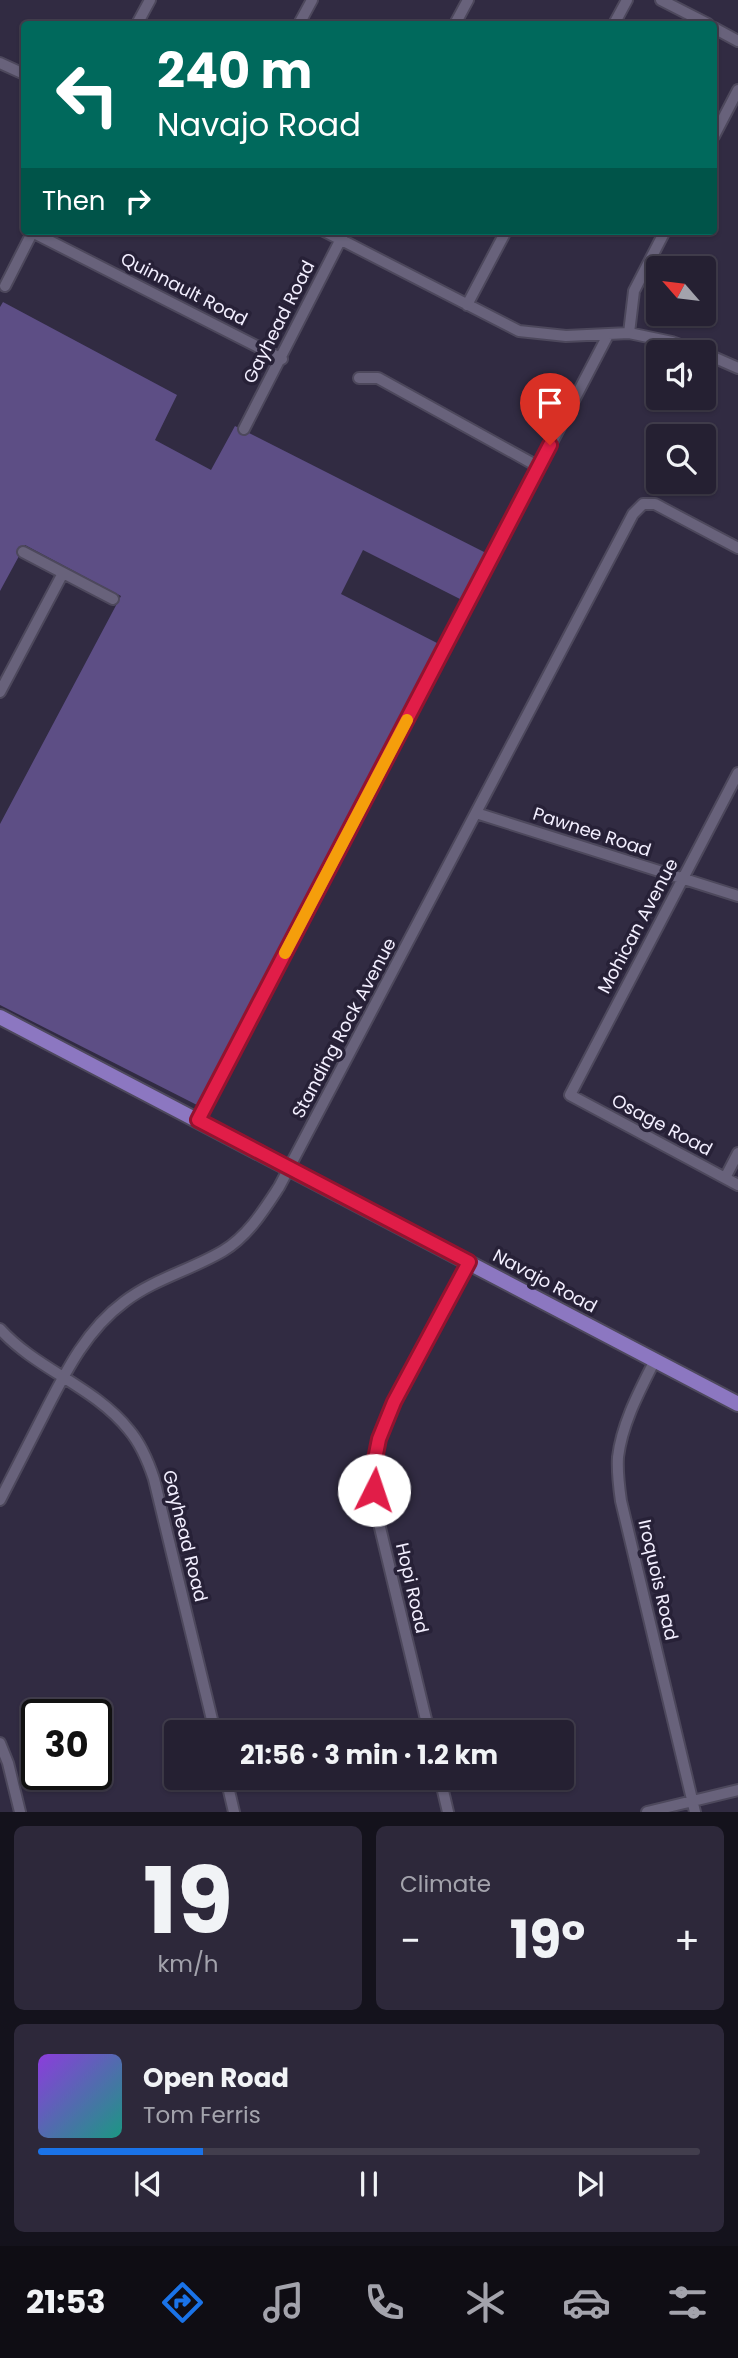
<!DOCTYPE html>
<meta charset="utf-8">
<style>
:root{--surface:#252032;--page:#2d283a;--text:#f1f3f6;--muted:#a3a3ac;--line:#423e4d;--accent:#1a73e8}
body{margin:0;font-family:Poppins,sans-serif;background:var(--page);color:var(--text);height:100vh;display:flex;flex-direction:column;font-size:26px;white-space:nowrap}
*{box-sizing:border-box;margin:0}
p{font-size:23px;color:var(--muted)}
.icon{flex:none;width:38px;height:38px;fill:none;stroke:currentColor;stroke-width:2;stroke-linecap:round;stroke-linejoin:round}
.map{position:relative;height:1812px;overflow:hidden}
.drawer{display:flex;flex-direction:column;gap:14px;padding:14px;background:#14121c;flex:1}
.drawer>*{flex:none}
.hud{position:absolute;left:21px;top:21px;width:696px;height:214px;border-radius:7px;box-shadow:0 2px 5px #0004,0 0 0 2px var(--line);background:#00695c;color:#fff;overflow:hidden}
.needle{width:46px;rotate:298deg}
.controls{position:absolute;left:646px;top:256px;display:grid;gap:14px}
.controls a{display:grid;place-items:center;width:70px;height:70px;border-radius:7px;background:var(--surface);box-shadow:0 2px 5px #0004,0 0 0 2px var(--line);font-size:35px}
.speed{position:absolute;left:21px;top:1699px;display:flex;gap:14px;font-size:35px;font-weight:700;text-align:center}
.speed>*{display:grid;place-content:center;width:91px;height:91px;border-radius:50%;background:var(--surface);box-shadow:0 2px 5px #0004,0 0 0 2px var(--line);line-height:1}
.speed .limit{border:4px solid #111;border-radius:10px;background:#fff;color:#111}
.pin{position:absolute;display:grid;place-items:center;width:60px;height:60px;color:#fff;margin:-72px -30px;border-radius:50% 50% 50% 0;rotate:-45deg;box-shadow:0 0 7px #0007}
.pin .icon{rotate:45deg}
.me{position:absolute;width:77px;margin:-38px;rotate:4deg;stroke-linejoin:round;filter:drop-shadow(0 0 5px #0008)}
.turn{display:flex;align-items:center;gap:24px;height:147px;padding:0 21px;font-size:32px}
.turn .icon{width:91px;height:91px;stroke-width:2.5}
.turn b{display:block;font-size:49px;line-height:60px}
.then{display:flex;align-items:center;height:66px;padding:0 21px;background:#0003;gap:14px;font-size:26px}
.big{font-size:52px;font-weight:700;line-height:1.1}
.drawer .tile{flex:1;display:flex;flex-direction:column;justify-content:center;gap:10px;min-width:0;padding:0 24px;border-radius:10px;background:var(--page)}
.drawer .dial{align-items:center;gap:0}
.dial b{font-size:91px;line-height:1}
.song{display:flex;align-items:center;gap:21px}
.cover{width:84px;height:84px;border-radius:10px;background:linear-gradient(135deg,hsl(270 70% 55%),hsl(170 70% 35%))}
.played{height:7px;border-radius:4px;background:linear-gradient(90deg,var(--accent) 25%,var(--line) 25%)}
.keys{display:flex;justify-content:space-around;direction:ltr}
.heat{display:flex;justify-content:space-between;align-items:center;font-size:38px;direction:ltr}
.drawer .tiles{flex:1;display:grid;gap:14px;grid-template-columns:1fr 1fr}
.tile:last-child{grid-column:span 2}
.trip{position:absolute;left:164px;top:1720px;width:410px;height:70px;border-radius:7px;background:var(--surface);box-shadow:0 2px 5px #0004,0 0 0 2px var(--line);font-weight:700;line-height:70px;text-align:center}
.dock{display:flex;height:112px;justify-content:space-around;align-items:center;background:#0f0d14;color:var(--muted)}
.dock .icon{width:49px;height:49px}
.dock .on{color:var(--accent)}
.dock b{font-size:32px;color:var(--text)}
.map>svg:first-child{display:block}
</style>
<div class="map">
<svg width="738" height="1812" viewBox="0 0 738 1812">
<rect width="100%" height="100%" fill="#312b42"/>
<!-- green -->
<path fill="#5d4e85" d="M3,302l174,93 -22,45 56,30 24,-44 253,128 -28,45 -97,-49 -22,44 96,49 -2,9 -238,453 -197,-100v-181l121,-228 -96,-51 -25,46v-284z"/>
<g fill="none" stroke-linecap="round" stroke-linejoin="round">
<!-- minor casing -->
<g stroke="#4d485c" stroke-width="14">
<path id="minor" d="M661,0l47,24
M137,24l13,-24
M299,24l13,-24
M455,24l13,-24
M614,24l13,-24
M714,28l24,13
M0,63l24,11
M714,136l24,-46
M324,231l195,100 47,5 63,-3 43,9 27,10
M32,232l250,127
M5,286l28,-55
M467,305l39,-74
M629,333l5,-42 31,-60
M704,353l34,15
M359,378h19l161,89
M244,429l101,-198
M23,552l90,47
M0,692l63,-119
M738,773l-168,322 168,90
M476,813l262,83
M198,1120l410,-785
M725,1178l13,-25
M0,1329c37,41 94,57 129,101 12,14 19,31 25,49l61,253
M655,1360c-15,30 -33,63 -37,97 -1,15 1,30 3,44l74,311
M0,1500c15,-29 29,-57 44,-86 21,-41 42,-84 80,-112 30,-23 67,-32 99,-51 25,-15 41,-41 56,-64l354,-673 10,-10h12l83,44
M429,1732l-52,-217 -3,-25 5,-51 15,-37 75,-140
M0,1743l8,20 12,49
M226,1778l8,34
M440,1778l8,34
M647,1812l91,-22"/>
</g>
<!-- major casing -->
<g stroke="#4d485c" stroke-width="18">
<path id="major" d="M0,1017l738,387"/>
</g>
<!-- minor -->
<use href="#minor" stroke="#68627b" stroke-width="10"/>
<!-- major -->
<use href="#major" stroke="#8c77c1" stroke-width="14"/>
</g>
<g fill="none" stroke-linecap="round" stroke-linejoin="round">
<!-- route casing -->
<g stroke="#92132f" stroke-width="18">
<path id="route" d="M374,1490v-26l5,-25 15,-37 75,-140 -271,-142 352,-675"/>
</g>
<!-- route -->
<use href="#route" stroke="#e11d48" stroke-width="12"/>
<!-- slow -->
<path stroke="#f59e0b" stroke-width="12" d="M285,953l122,-233"/>
</g>
<g text-anchor="middle" stroke-width="7" stroke-linejoin="round" paint-order="stroke">
<!-- street labels -->
<g font-size="18" fill="#f3efff" stroke="#272137">
<text transform="translate(184 289) rotate(27)" y="6">Quinnault Road</text>
<text transform="translate(279 322) rotate(-63)" y="6">Gayhead Road</text>
<text transform="translate(592 832) rotate(18)" y="6">Pawnee Road</text>
<text transform="translate(638 926) rotate(-62)" y="6">Mohican Avenue</text>
<text transform="translate(344 1028) rotate(-62)" y="6">Standing Rock Avenue</text>
<text transform="translate(662 1125) rotate(28)" y="6">Osage Road</text>
<text transform="translate(545 1281) rotate(28)" y="6">Navajo Road</text>
<text transform="translate(185 1536) rotate(76)" y="6">Gayhead Road</text>
<text transform="translate(658 1580) rotate(77)" y="6">Iroquois Road</text>
<text transform="translate(412 1588) rotate(77)" y="6">Hopi Road</text>
</g>
</g>
</svg>
<div class="controls">
<a><svg class="needle" viewBox="-14 -14 28 28"><path d="M0-13l5 13h-10z" fill="#e53935"/><path d="M0 13l5-13h-10z" fill="#a3a3ac"/></svg></a>
<a><svg class="icon" aria-label="sound" viewBox="0 0 24 24"><path d="M4 9h4l5-4v14l-5-4H4zM17 9q2 3 0 6"/></svg></a>
<a><svg class="icon" aria-label="search" viewBox="0 0 24 24"><circle cx="10" cy="10" r="6"/><path d="M15 15l6 6"/></svg></a>
</div>
<div class="speed"><div class="limit">30</div></div>
<div class="pin" style="left:550px;top:445px;background:#d93025"><svg class="icon" aria-label="arrive" viewBox="0 0 24 24"><path d="M6 21V4h12l-3 4 3 4H6"/></svg></div>
<svg class="me" style="left:374px;top:1490px" viewBox="-20 -20 40 40"><circle r="19" fill="#fff"/><path d="M0-13L10 11 0 6-10 11z" fill="#e11d48"/></svg>
<div class="trip">21:56 · 3 min · 1.2 km</div>
<div class="hud">
<div class="turn"><svg class="icon" aria-label="left" viewBox="0 0 24 24"><path d="M17 20v-9H6M10 6l-5 5 5 5"/></svg><div><b>240 m</b>Navajo Road</div></div>
<div class="then">Then<svg class="icon" aria-label="right" viewBox="0 0 24 24"><path d="M7 20v-9h11M14 6l5 5-5 5"/></svg></div>
</div>
</div>
<section class="drawer">
<div class="tiles">
<div class="tile dial"><b>19</b><p>km/h</p></div>
<div class="tile"><p>Climate</p>
<div class="heat"><a>−</a><b class="big">19°</b><a>+</a></div>
</div>
<div class="tile">
<div class="song"><i class="cover"></i><div><b>Open Road</b><p>Tom Ferris</p></div></div>
<div class="played"></div>
<div class="keys"><svg class="icon" aria-label="previous" viewBox="0 0 24 24"><path d="M18 5L8 12l10 7zM5 5v14"/></svg><svg class="icon" aria-label="pause" viewBox="0 0 24 24"><path d="M8 5v14M16 5v14"/></svg><svg class="icon" aria-label="next" viewBox="0 0 24 24"><path d="M6 5l10 7-10 7zM19 5v14"/></svg></div>
</div>
</div>
</section>
<nav class="dock">
<b>21:53</b>
<svg class="icon on" aria-label="directions" viewBox="0 0 24 24"><path d="M12 3l9 9-9 9-9-9zM9 14v-3h6M13 9l2 2-2 2"/></svg>
<svg class="icon" aria-label="music" viewBox="0 0 24 24"><path d="M9 18V5l10-2v13"/><circle cx="6" cy="18" r="3"/><circle cx="16" cy="16" r="3"/></svg>
<svg class="icon" aria-label="phone" viewBox="0 0 24 24"><path d="M5 4h4l2 5-3 2q2 4 5 5l2-3 5 2v4C11 20 4 13 5 4z"/></svg>
<svg class="icon" aria-label="climate" viewBox="0 0 24 24"><path d="M12 3v18M4 7l16 10M4 17L20 7"/></svg>
<svg class="icon" aria-label="car" viewBox="0 0 24 24"><path d="M5 17H2v-5l4-1 3-4h7l3 4 3 1v5h-3M9 17h6M6 11h13"/><circle cx="7" cy="17" r="2"/><circle cx="17" cy="17" r="2"/></svg>
<svg class="icon" aria-label="filters" viewBox="0 0 24 24"><path d="M4 7h16M4 17h16"/><circle cx="9" cy="7" r="2"/><circle cx="15" cy="17" r="2"/></svg>
</nav>
